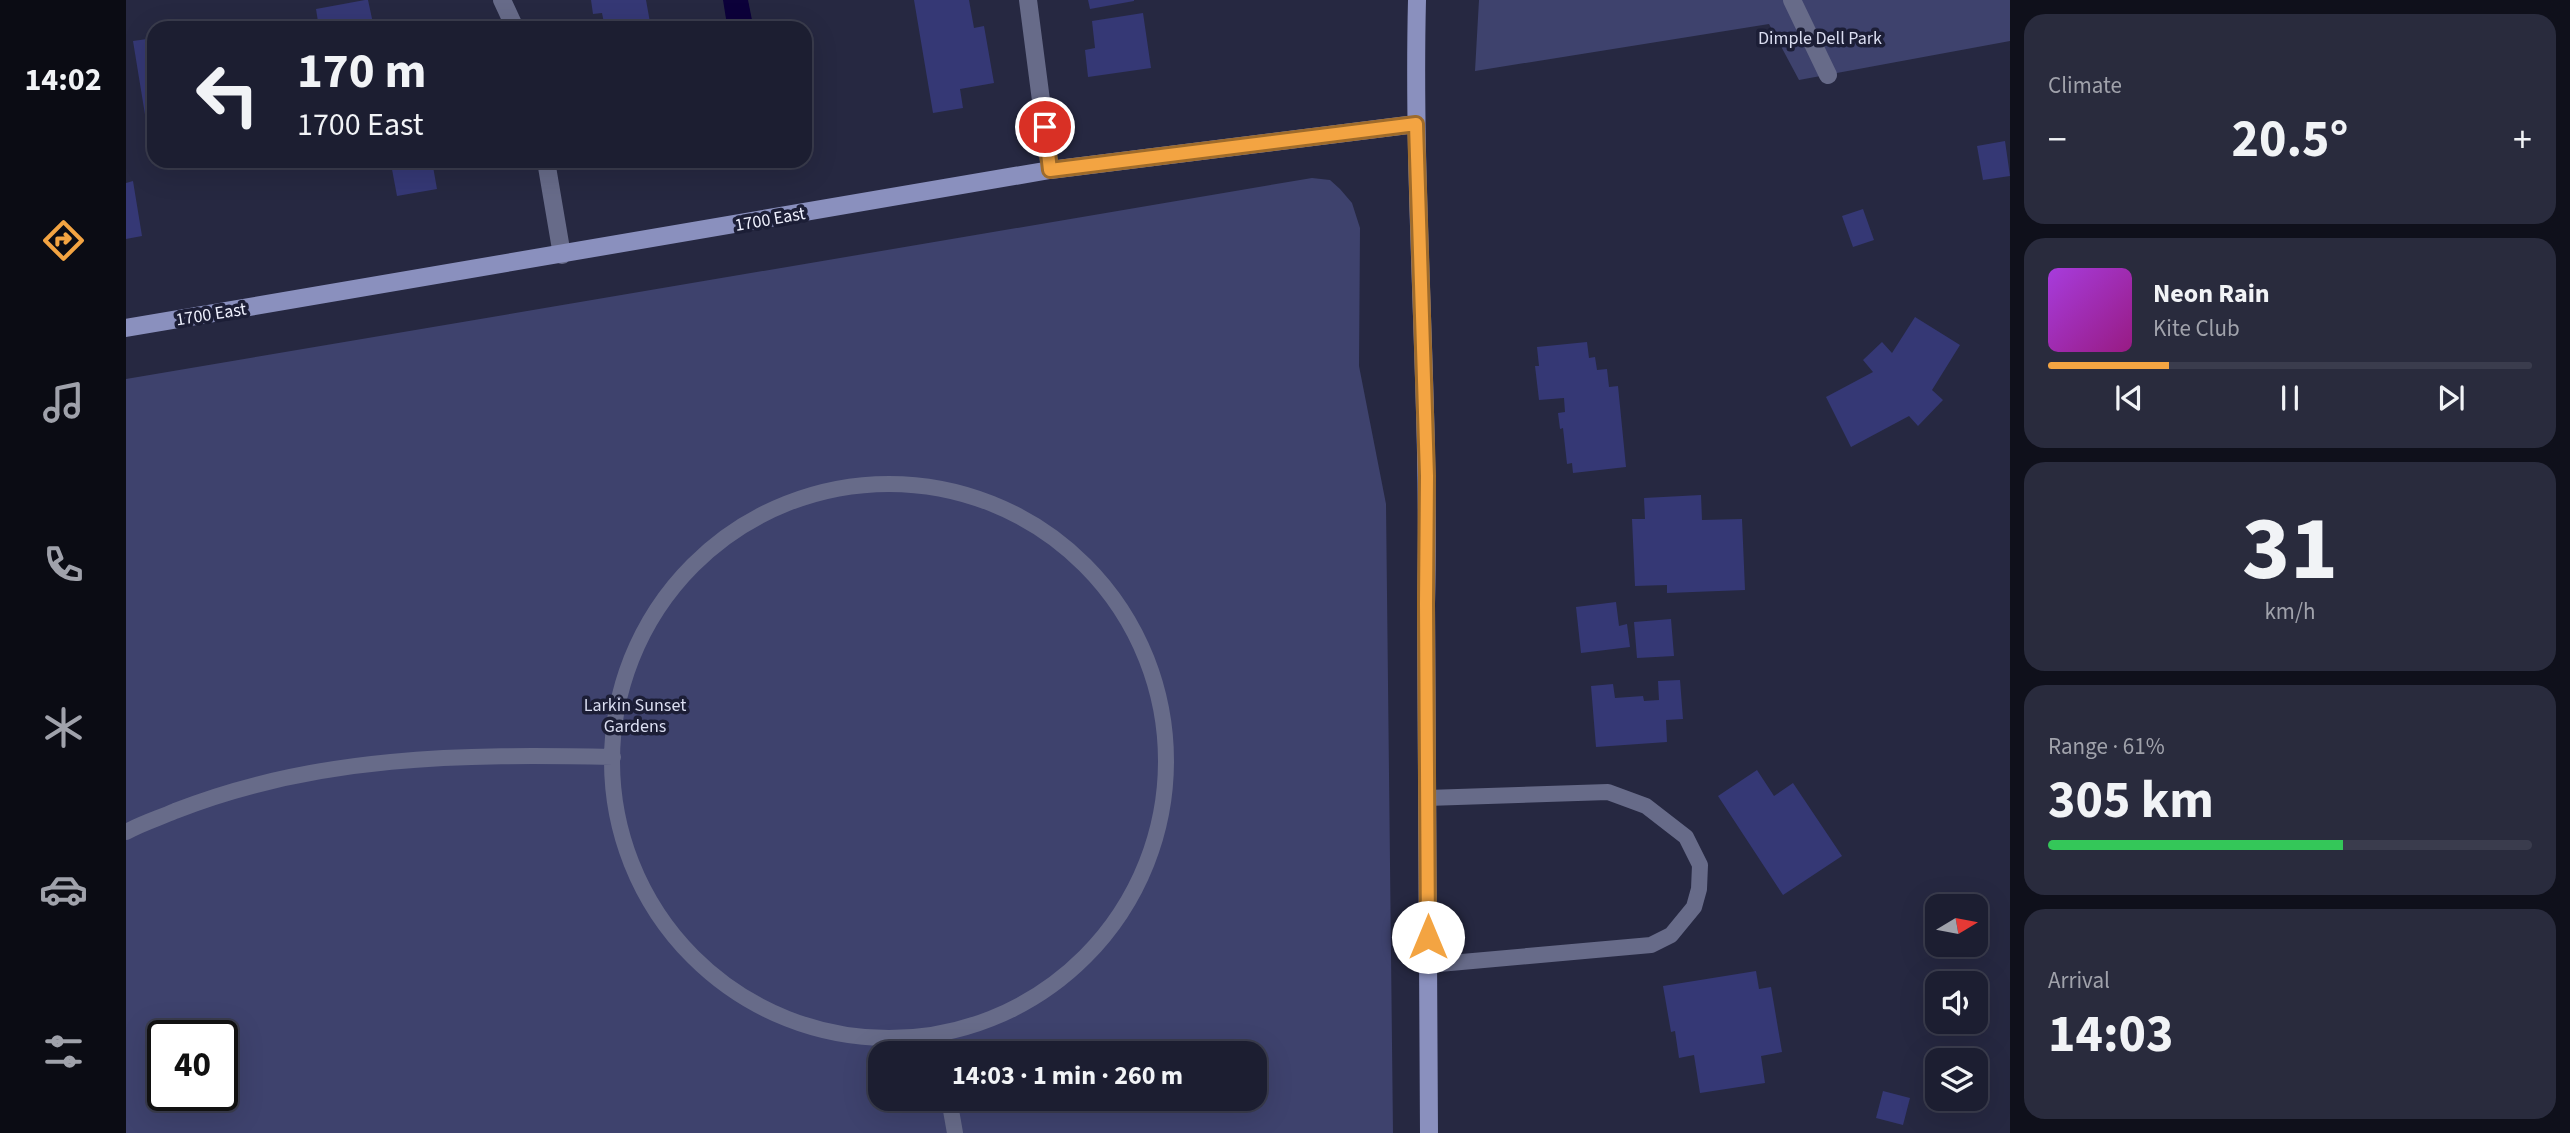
<!DOCTYPE html>
<meta charset="utf-8">
<style>
:root{--surface:#1c1e31;--page:#292b3d;--text:#f1f3f6;--muted:#a0a2ab;--line:#3a3c4d;--accent:#f3a442}
body{margin:0;font-family:"Source Sans 3",sans-serif;background:var(--page);color:var(--text);height:100vh;display:flex;flex-direction:column;font-size:26px;white-space:nowrap}
*{box-sizing:border-box;margin:0}
p{font-size:23px;color:var(--muted)}
.icon{flex:none;width:38px;height:38px;fill:none;stroke:currentColor;stroke-width:2;stroke-linecap:round;stroke-linejoin:round}
.map{position:relative;flex:1;overflow:hidden}
.sheet{display:flex;flex-direction:column;gap:14px;padding:14px;background:#0f101b;width:560px}
.sheet>*{flex:none}
.hud{position:absolute;left:21px;top:21px;width:665px;height:147px;border-radius:21px;box-shadow:0 7px 28px #0002,0 0 0 2px var(--line);background:#1c1e31;color:var(--text);overflow:hidden}
.needle{width:46px;rotate:80deg}
.fabs{position:absolute;left:1799px;top:894px;display:grid;gap:14px}
.fabs a{display:grid;place-items:center;width:63px;height:63px;border-radius:14px;background:var(--surface);box-shadow:0 7px 28px #0002,0 0 0 2px var(--line);font-size:35px}
.speed{position:absolute;left:21px;top:1020px;display:flex;gap:14px;font-size:35px;font-weight:700;text-align:center}
.speed>*{display:grid;place-content:center;width:91px;height:91px;border-radius:50%;background:var(--surface);box-shadow:0 7px 28px #0002,0 0 0 2px var(--line);line-height:1}
.speed .limit{border:4px solid #111;border-radius:10px;background:#fff;color:#111}
.pin{position:absolute;display:grid;place-items:center;width:60px;height:60px;color:#fff;margin:-30px;border:4px solid #fff;border-radius:50%;box-shadow:0 2px 7px #0007}
.me{position:absolute;width:77px;margin:-38px;rotate:0deg;stroke-linejoin:round;filter:drop-shadow(0 0 5px #0008)}
.turn{display:flex;align-items:center;gap:24px;height:147px;padding:0 35px;font-size:32px}
.turn .icon{width:91px;height:91px;stroke-width:2.5}
.turn b{display:block;font-size:49px;line-height:60px}
.big{font-size:52px;font-weight:700;line-height:1.1}
.sheet .widget{flex:1;display:flex;flex-direction:column;justify-content:center;gap:10px;min-width:0;padding:0 24px;border-radius:21px;background:var(--page)}
.sheet .dial{align-items:center;gap:0}
.dial b{font-size:91px;line-height:1}
.song{display:flex;align-items:center;gap:21px}
.cover{width:84px;height:84px;border-radius:10px;background:linear-gradient(135deg,hsl(280 70% 55%),hsl(310 70% 35%))}
.played{height:7px;border-radius:4px;background:linear-gradient(90deg,var(--accent) 25%,var(--line) 25%)}
.keys{display:flex;justify-content:space-around;direction:ltr}
.heat{display:flex;justify-content:space-between;align-items:center;font-size:38px;direction:ltr}
.charge{height:10px;border-radius:5px;background:linear-gradient(90deg,#34c759 61%,var(--line) 0)}
.trip{position:absolute;left:742px;top:1041px;width:399px;height:70px;border-radius:21px;background:var(--surface);box-shadow:0 7px 28px #0002,0 0 0 2px var(--line);font-weight:700;line-height:70px;text-align:center}
main{display:flex;flex:1;min-height:0}
.menu{display:flex;flex-direction:column;width:126px;justify-content:space-around;align-items:center;background:#0b0c14;color:var(--muted)}
.menu .icon{width:49px;height:49px}
.menu .on{color:var(--accent)}
.menu b{font-size:32px;color:var(--text)}
.map>svg:first-child{display:block}
</style>
<main>
<nav class="menu">
<b>14:02</b>
<svg class="icon on" aria-label="directions" viewBox="0 0 24 24"><path d="M12 3l9 9-9 9-9-9zM9 14v-3h6M13 9l2 2-2 2"/></svg>
<svg class="icon" aria-label="music" viewBox="0 0 24 24"><path d="M9 18V5l10-2v13"/><circle cx="6" cy="18" r="3"/><circle cx="16" cy="16" r="3"/></svg>
<svg class="icon" aria-label="phone" viewBox="0 0 24 24"><path d="M5 4h4l2 5-3 2q2 4 5 5l2-3 5 2v4C11 20 4 13 5 4z"/></svg>
<svg class="icon" aria-label="climate" viewBox="0 0 24 24"><path d="M12 3v18M4 7l16 10M4 17L20 7"/></svg>
<svg class="icon" aria-label="car" viewBox="0 0 24 24"><path d="M5 17H2v-5l4-1 3-4h7l3 4 3 1v5h-3M9 17h6M6 11h13"/><circle cx="7" cy="17" r="2"/><circle cx="17" cy="17" r="2"/></svg>
<svg class="icon" aria-label="filters" viewBox="0 0 24 24"><path d="M4 7h16M4 17h16"/><circle cx="9" cy="7" r="2"/><circle cx="15" cy="17" r="2"/></svg>
</nav>
<div class="map">
<svg width="1884" height="1133" viewBox="0 0 1884 1133">
<rect width="100%" height="100%" fill="#262841"/>
<!-- green -->
<path fill="#3e426d" fill-rule="evenodd" d="M1353,0h531v41l-211,39 -30,-56 -294,47z
M1186,178l18,2 10,9 12,14 8,25 -1,138 27,138 7,629h-1267v-754zM37,1036h59v60h-59zM754,1054h375v45h-375z"/>
<!-- water -->
<path fill="#0c013a" d="M597,0h25l4,20 -25,5z"/>
<!-- building -->
<path fill="#353875" d="M239,0h3l6,28h-55l-3,-19z
M465,0h55l5,28h-46l-3,-15 -9,1z
M788,0h55l5,28 10,-2 10,57 -34,6 3,19 -30,5z
M962,0h46v1l-44,8z
M1017,13l8,55 -63,9 -3,-27 10,-2 -3,-27z
M28,38v94l-6,1 -15,-92z
M1879,141l5,35 -27,4 -6,-34z
M244,161h62l5,28 -40,7 -6,-32 -20,3z
M7,181l9,55 -16,3v-56z
M1737,209l11,31 -21,7 -11,-31z
M1789,317l45,28 -28,45 11,10 -25,26 -9,-10 -58,31 -25,-50 47,-25 -10,-12 19,-18 10,11z
M1461,342l2,16 6,-1 2,13 10,-1 2,18 9,-1 8,81 -53,6 -1,-10 -5,1 -4,-36 -3,1 -2,-16 7,-1 -1,-14 -25,2 -4,-34h4l-2,-19z
M1575,495l1,25 40,-1 3,71 -78,3v-8l-32,1 -3,-67h13l-1,-21z
M1490,602l3,24 8,-2 3,23 -49,6 -5,-46z
M1545,619l3,37 -37,2 -3,-36z
M1554,680l3,39 -17,1 1,22 -71,5 -5,-61 22,-2 2,14 28,-2 1,5 15,-1 -1,-19z
M1631,770l17,26 19,-13 49,73 -59,39 -65,-99z
M1630,971l3,18 12,-2 11,65 -21,4 4,27 -65,10 -6,-38 -15,3 -4,-27 -4,1 -8,-46z
M1757,1091l27,7 -7,27 -27,-7z"/>
<g fill="none" stroke-linecap="round" stroke-linejoin="round">
<!-- lane -->
<path stroke="#676b89" stroke-width="16" d="M486 761a277 277 0 1 1 554 0a277 277 0 1 1-554 0Z
M1301,798l181,-6 38,14 40,31 14,28 -1,24 -5,18 -23,28 -20,10 -223,20
M0,832c16,-9 33,-14 49,-21 142,-56 288,-57 438,-54
M810,1035l4,19
M823,1099l6,34"/>
<!-- street -->
<path stroke="#676b89" stroke-width="18" d="M376,0l13,28
M902,0l22,170
M1666,0l36,75
M420,161l16,94"/>
<!-- secondary -->
<path stroke="#8a90be" stroke-width="18" d="M1291,0c-5,201 14,402 9,604l3,529
M0,328l924,-158 366,-46"/>
</g>
<g fill="none" stroke-linecap="round" stroke-linejoin="round">
<!-- route casing -->
<g stroke="#9e6b2b" stroke-width="18">
<path id="route" d="M919,127l5,43 366,-46 11,352 -1,128 2,333"/>
</g>
<!-- route -->
<use href="#route" stroke="#f3a442" stroke-width="12"/>
</g>
<g text-anchor="middle" stroke-width="7" stroke-linejoin="round" paint-order="stroke">
<!-- park labels -->
<g font-size="18" fill="#dbdef1" stroke="#1c1e36">
<text x="1694" y="44">Dimple Dell Park</text>
<text x="509" y="711">Larkin Sunset<tspan x="509" dy="21">Gardens</tspan></text>
</g>
<!-- street labels -->
<g font-size="18" fill="#eff1fe" stroke="#1c1e36">
<text transform="translate(644 219) rotate(-10)" y="6">1700 East</text>
<text transform="translate(85 314) rotate(-9)" y="6">1700 East</text>
</g>
</g>
</svg>
<div class="fabs">
<a><svg class="needle" viewBox="-14 -14 28 28"><path d="M0-13l5 13h-10z" fill="#e53935"/><path d="M0 13l5-13h-10z" fill="#a0a2ab"/></svg></a>
<a><svg class="icon" aria-label="sound" viewBox="0 0 24 24"><path d="M4 9h4l5-4v14l-5-4H4zM17 9q2 3 0 6"/></svg></a>
<a><svg class="icon" aria-label="layers" viewBox="0 0 24 24"><path d="M12 4l9 5-9 5-9-5zM3 14l9 5 9-5"/></svg></a>
</div>
<div class="speed"><div class="limit">40</div></div>
<div class="pin" style="left:919px;top:127px;background:#d93025"><svg class="icon" aria-label="arrive" viewBox="0 0 24 24"><path d="M6 21V4h12l-3 4 3 4H6"/></svg></div>
<svg class="me" style="left:1302px;top:937px" viewBox="-20 -20 40 40"><circle r="19" fill="#fff"/><path d="M0-13L10 11 0 6-10 11z" fill="#f3a442"/></svg>
<div class="trip">14:03 · 1 min · 260 m</div>
<div class="hud">
<div class="turn"><svg class="icon" aria-label="left" viewBox="0 0 24 24"><path d="M17 20v-9H6M10 6l-5 5 5 5"/></svg><div><b>170 m</b>1700 East</div></div>
</div>
</div>
<section class="sheet">
<div class="widget"><p>Climate</p>
<div class="heat"><a>−</a><b class="big">20.5°</b><a>+</a></div>
</div>
<div class="widget">
<div class="song"><i class="cover"></i><div><b>Neon Rain</b><p>Kite Club</p></div></div>
<div class="played"></div>
<div class="keys"><svg class="icon" aria-label="previous" viewBox="0 0 24 24"><path d="M18 5L8 12l10 7zM5 5v14"/></svg><svg class="icon" aria-label="pause" viewBox="0 0 24 24"><path d="M8 5v14M16 5v14"/></svg><svg class="icon" aria-label="next" viewBox="0 0 24 24"><path d="M6 5l10 7-10 7zM19 5v14"/></svg></div>
</div>
<div class="widget dial"><b>31</b><p>km/h</p></div>
<div class="widget"><p>Range · 61%</p><b class="big">305 km</b><div class="charge"></div></div>
<div class="widget"><p>Arrival</p><b class="big">14:03</b></div>
</section>
</main>
